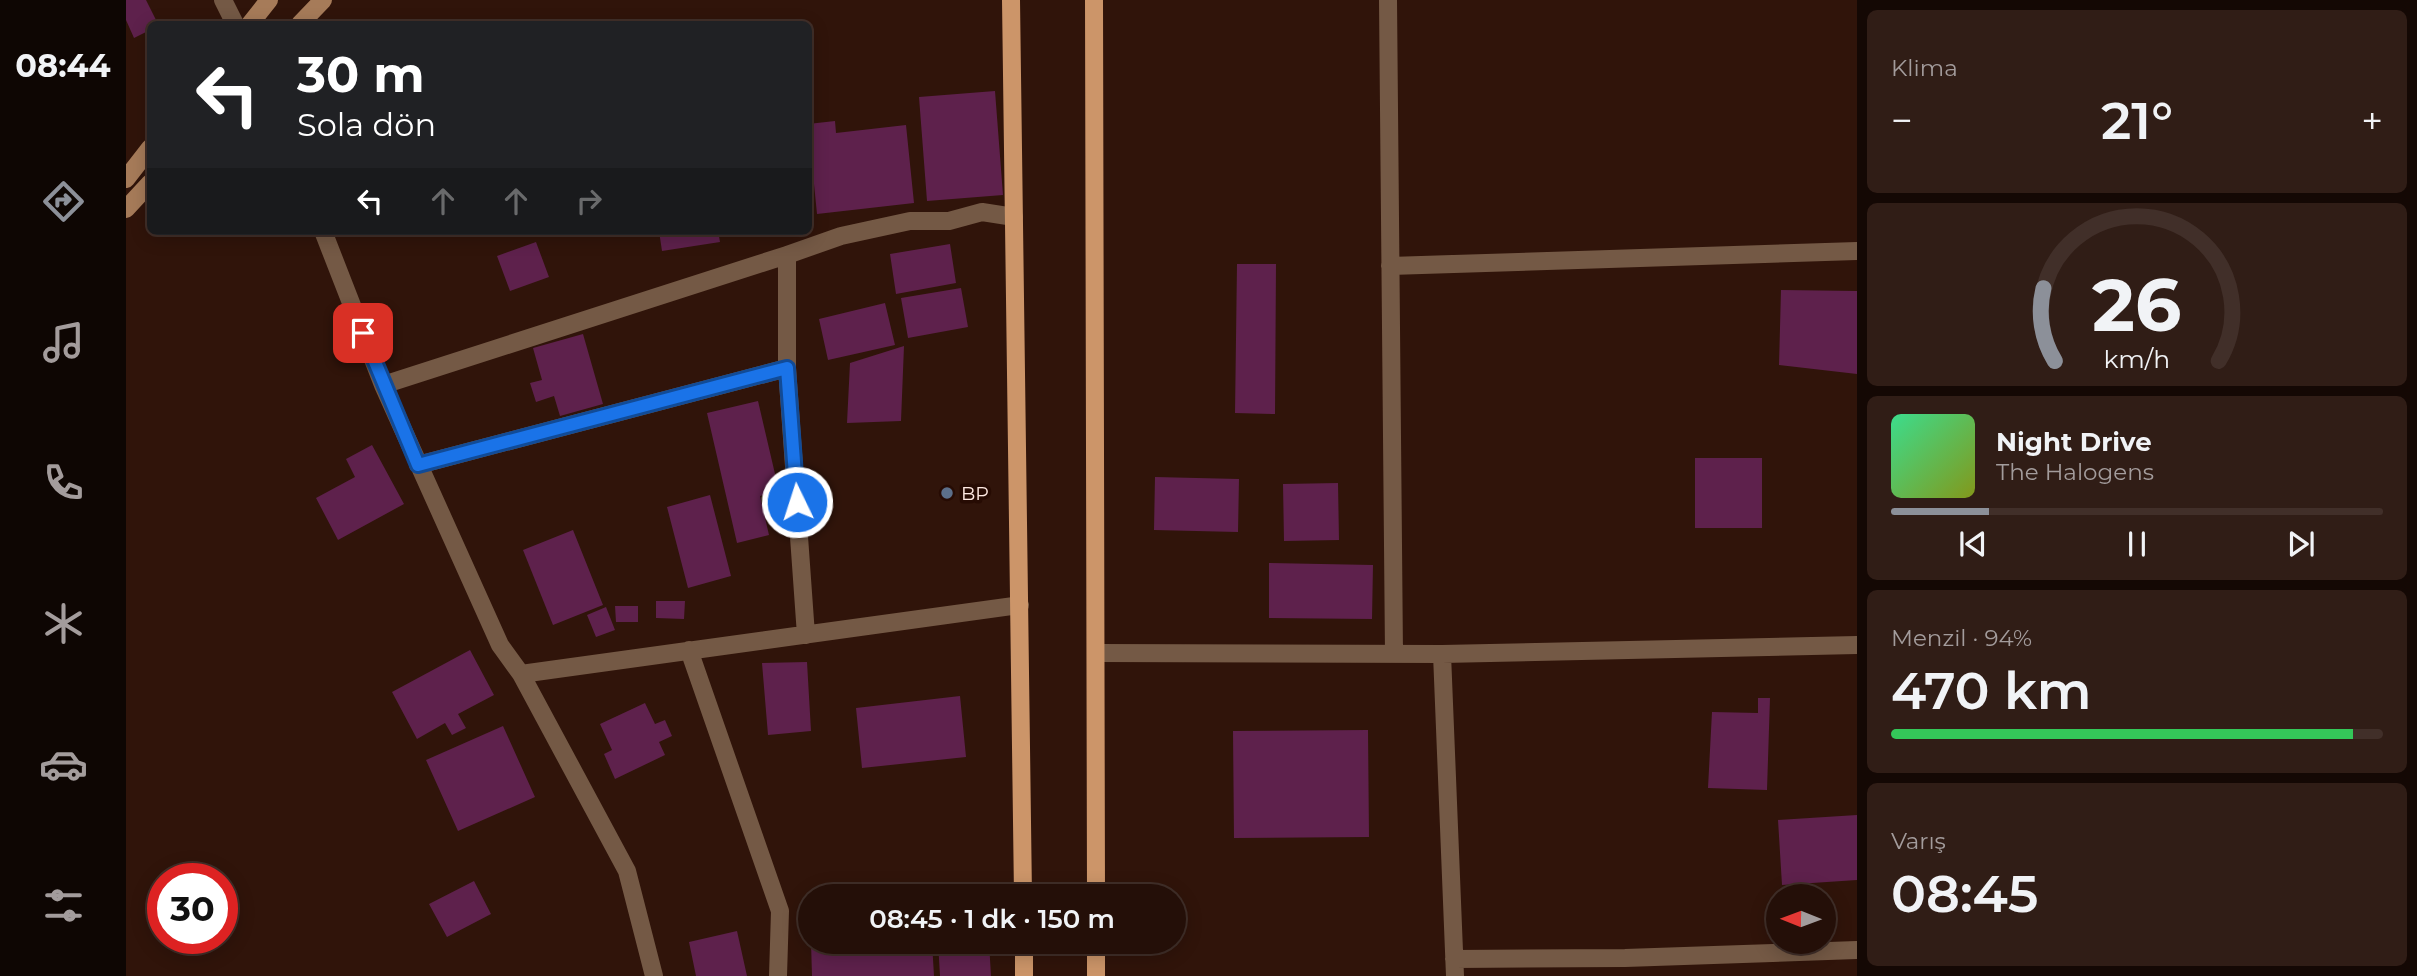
<!DOCTYPE html>
<html lang="tr">
<meta charset="utf-8">
<style>
:root{--surface:#240f08;--page:#301d16;--text:#f1f3f6;--muted:#a39c9c;--line:#412f29;--accent:#8c9099}
body{margin:0;font-family:Montserrat,sans-serif;background:var(--page);color:var(--text);height:100vh;display:flex;flex-direction:column;font-size:26px;white-space:nowrap}
*{box-sizing:border-box;margin:0}
p{font-size:23px;color:var(--muted)}
.icon{flex:none;width:38px;height:38px;fill:none;stroke:currentColor;stroke-width:2;stroke-linecap:round;stroke-linejoin:round}
.map{position:relative;flex:1;overflow:hidden}
.sheet{display:flex;flex-direction:column;gap:10px;padding:10px;background:#140804;width:560px}
.sheet>*{flex:none}
.top-card{position:absolute;left:21px;top:21px;width:665px;height:214px;border-radius:10px;box-shadow:0 4px 18px #0003,0 0 0 2px var(--line);background:#202124;color:#fff;overflow:hidden}
.needle{width:46px;rotate:271deg}
.fabs{position:absolute;left:1640px;top:884px;display:grid;gap:14px}
.fabs a{display:grid;place-items:center;width:70px;height:70px;border-radius:50%;background:var(--surface);box-shadow:0 4px 18px #0003,0 0 0 2px var(--line);font-size:35px}
.speed{position:absolute;left:21px;top:863px;display:flex;gap:14px;font-size:35px;font-weight:700;text-align:center}
.speed>*{display:grid;place-content:center;width:91px;height:91px;border-radius:50%;background:var(--surface);box-shadow:0 4px 18px #0003,0 0 0 2px var(--line);line-height:1}
.speed .limit{border:10px solid #d22;background:#fff;color:#111}
.pin{position:absolute;display:grid;place-items:center;width:60px;height:60px;color:#fff;margin:-30px;border-radius:14px;box-shadow:0 4px 10px #0006}
.me{position:absolute;width:77px;margin:-38px;rotate:356deg;stroke-linejoin:round;filter:drop-shadow(0 0 5px #0008)}
.turn{display:flex;align-items:center;gap:24px;height:147px;padding:0 35px;font-size:32px}
.turn .icon{width:91px;height:91px;stroke-width:2.5}
.turn b{display:block;font-size:49px;line-height:60px}
.lanes{display:flex;align-items:center;height:66px;padding:0 35px;background:#0003;justify-content:center;gap:35px;direction:ltr}
.lanes .off{opacity:.35}
.big{font-size:52px;font-weight:600;line-height:1.1}
.sheet .tile{flex:1;display:flex;flex-direction:column;justify-content:center;gap:10px;min-width:0;padding:0 24px;border-radius:10px;background:var(--page)}
.sheet .dial{align-items:center;gap:0}
.dial svg{height:182px;overflow:visible;fill:none;stroke:var(--line);stroke-width:7;stroke-linecap:round;text-anchor:middle}
.dial text{fill:var(--text);stroke:none}
.song{display:flex;align-items:center;gap:21px}
.cover{width:84px;height:84px;border-radius:10px;background:linear-gradient(135deg,hsl(150 70% 55%),hsl(70 70% 35%))}
.played{height:7px;border-radius:4px;background:linear-gradient(90deg,var(--accent) 20%,var(--line) 20%)}
.keys{display:flex;justify-content:space-around;direction:ltr}
.heat{display:flex;justify-content:space-between;align-items:center;font-size:38px;direction:ltr}
.charge{height:10px;border-radius:5px;background:linear-gradient(90deg,#34c759 94%,var(--line) 0)}
.trip{position:absolute;left:672px;top:884px;width:388px;height:70px;border-radius:35px;background:var(--surface);box-shadow:0 4px 18px #0003,0 0 0 2px var(--line);font-weight:600;line-height:70px;text-align:center}
main{display:flex;flex:1;min-height:0}
.tabs{display:flex;flex-direction:column;width:126px;justify-content:space-around;align-items:center;background:#0e0603;color:var(--muted)}
.tabs .icon{width:49px;height:49px}
.tabs .selected{color:var(--accent)}
.tabs b{font-size:32px;color:var(--text)}
.map>svg:first-child{display:block}
</style>
<main>
<nav class="tabs">
<b>08:44</b>
<svg class="icon selected" aria-label="directions" viewBox="0 0 24 24"><path d="M12 3l9 9-9 9-9-9zM9 14v-3h6M13 9l2 2-2 2"/></svg>
<svg class="icon" aria-label="music" viewBox="0 0 24 24"><path d="M9 18V5l10-2v13"/><circle cx="6" cy="18" r="3"/><circle cx="16" cy="16" r="3"/></svg>
<svg class="icon" aria-label="phone" viewBox="0 0 24 24"><path d="M5 4h4l2 5-3 2q2 4 5 5l2-3 5 2v4C11 20 4 13 5 4z"/></svg>
<svg class="icon" aria-label="climate" viewBox="0 0 24 24"><path d="M12 3v18M4 7l16 10M4 17L20 7"/></svg>
<svg class="icon" aria-label="car" viewBox="0 0 24 24"><path d="M5 17H2v-5l4-1 3-4h7l3 4 3 1v5h-3M9 17h6M6 11h13"/><circle cx="7" cy="17" r="2"/><circle cx="17" cy="17" r="2"/></svg>
<svg class="icon" aria-label="filters" viewBox="0 0 24 24"><path d="M4 7h16M4 17h16"/><circle cx="9" cy="7" r="2"/><circle cx="15" cy="17" r="2"/></svg>
</nav>
<div class="map">
<svg width="1731" height="976" viewBox="0 0 1731 976">
<rect width="100%" height="100%" fill="#30140a"/>
<!-- building -->
<path fill="#5e214c" d="M0,0h20l12,24h-8v6l-16,8 -8,-18z
M869,91l8,104 -76,6 -8,-104z
M709,121l1,12 70,-8 8,78 -97,11 -9,-90z
M533,231h59l2,11 -58,9z
M410,242l13,35 -39,14 -13,-35z
M824,244l6,39 -60,11 -6,-40z
M1111,264h39l-1,150 -40,-1z
M835,288l7,39 -60,11 -7,-40z
M1655,290l76,1v83l-78,-9z
M759,303l10,42 -67,15 -9,-41z
M457,334l20,70 -43,12 -6,-20 -18,6 -6,-19 12,-3 -9,-32z
M778,346l-3,75 -54,2 3,-60z
M632,401l21,90 -19,5 9,39 -32,8 -30,-130z
M246,445l32,59 -66,36 -22,-42 39,-21 -9,-18z
M1569,458h67v70h-67z
M1029,477l84,2 -1,53 -84,-2z
M1212,483l1,57 -55,1 -1,-57z
M584,495l21,81 -43,12 -21,-81z
M447,530l30,75 -50,20 -30,-75z
M1143,563l104,2 -1,54 -103,-1z
M530,601h29l-1,18 -28,-1z
M489,606h23v16h-22z
M480,607l9,23 -19,7 -9,-22z
M344,650l24,45 -36,19 8,14 -14,7 -7,-12 -28,16 -25,-47z
M681,662l4,69 -43,4 -6,-72z
M834,696l6,61 -104,11 -6,-60z
M1632,698h12l-3,92 -59,-2 4,-76 46,1z
M519,703l10,21 10,-4 7,16 -13,6 6,13 -50,24 -11,-25 8,-4 -12,-26z
M377,726l32,71 -77,34 -32,-71z
M1242,730l1,107 -135,1 -1,-107z
M1731,815v65l-75,5 -4,-65z
M348,881l17,33 -44,23 -18,-33z
M611,931l10,45h-51l-7,-34z
M685,942h121l2,34h-122z
M812,942h51l2,34h-51z"/>
<g fill="none" stroke-linecap="round" stroke-linejoin="round">
<!-- minor -->
<path stroke="#745945" stroke-width="18" d="M1262,0l6,654
M197,231l60,154 117,260 21,29 106,197 27,105
M1264,266l467,-15
M257,385l404,-130
M292,465l369,-97
M680,635l-19,-267v-113l54,-19 69,-15h39l33,-9 32,5
M563,650l91,261 -2,65
M971,653l345,1 415,-9
M1316,654l13,322
M395,674l499,-69
M1328,959l171,-1 232,-8"/>
<!-- tertiary -->
<path stroke="#745945" stroke-width="18" d="M97,0l12,24"/>
<!-- secondary -->
<path stroke="#a67b59" stroke-width="18" d="M124,24l19,-24
M174,24l23,-24
M0,179l24,-31
M0,209l24,-26"/>
<!-- primary -->
<path stroke="#cc9569" stroke-width="18" d="M885,0l12,896
M968,0l2,896
M898,942v34
M970,976v-34"/>
</g>
<g fill="none" stroke-linecap="round" stroke-linejoin="round">
<!-- route casing -->
<g stroke="#114b97" stroke-width="18">
<path id="route" d="M237,333l55,132 369,-97 10,134"/>
</g>
<!-- route -->
<use href="#route" stroke="#1a73e8" stroke-width="12"/>
</g>
<!-- markers -->
<circle fill="#5c6f8a" stroke="#260b03" stroke-width="2.5" cx="821" cy="493" r="7"/>
<g text-anchor="middle" stroke-width="7" stroke-linejoin="round" paint-order="stroke">
<!-- poi labels -->
<g font-size="19" fill="#ffeae3" stroke="#260b03" text-anchor="start">
<text x="835" y="500">BP</text>
</g>
</g>
</svg>
<div class="fabs">
<a><svg class="needle" viewBox="-14 -14 28 28"><path d="M0-13l5 13h-10z" fill="#e53935"/><path d="M0 13l5-13h-10z" fill="#a39c9c"/></svg></a>
</div>
<div class="speed"><div class="limit">30</div></div>
<div class="pin" style="left:237px;top:333px;background:#d93025"><svg class="icon" aria-label="arrive" viewBox="0 0 24 24"><path d="M6 21V4h12l-3 4 3 4H6"/></svg></div>
<svg class="me" style="left:671px;top:502px" viewBox="-20 -20 40 40"><circle r="17" fill="#1a73e8" stroke="#fff" stroke-width="3"/><path d="M0-11L8 9 0 5-8 9z" fill="#fff"/></svg>
<div class="trip">08:45 · 1 dk · 150 m</div>
<div class="top-card">
<div class="turn"><svg class="icon" aria-label="left" viewBox="0 0 24 24"><path d="M17 20v-9H6M10 6l-5 5 5 5"/></svg><div><b>30 m</b>Sola dön</div></div>
<div class="lanes"><svg class="icon" aria-label="left" viewBox="0 0 24 24"><path d="M17 20v-9H6M10 6l-5 5 5 5"/></svg><svg class="icon off" aria-label="ahead" viewBox="0 0 24 24"><path d="M12 20V5M6 11l6-6 6 6"/></svg><svg class="icon off" aria-label="ahead" viewBox="0 0 24 24"><path d="M12 20V5M6 11l6-6 6 6"/></svg><svg class="icon off" aria-label="right" viewBox="0 0 24 24"><path d="M7 20v-9h11M14 6l5 5-5 5"/></svg></div>
</div>
</div>
<section class="sheet">
<div class="tile"><p>Klima</p>
<div class="heat"><a>−</a><b class="big">21°</b><a>+</a></div>
</div>
<div class="tile dial"><svg viewBox="0 0 100 80">
<path d="M14 69A42 42 0 1 1 86 69"/>
<path d="M14 69A42 42 0 0 1 9 37" stroke="#8c9099"/>
<text x="50" y="56" font-size="32" font-weight="700">26</text>
<text x="50" y="72" font-size="11">km/h</text>
</svg></div>
<div class="tile">
<div class="song"><i class="cover"></i><div><b>Night Drive</b><p>The Halogens</p></div></div>
<div class="played"></div>
<div class="keys"><svg class="icon" aria-label="previous" viewBox="0 0 24 24"><path d="M18 5L8 12l10 7zM5 5v14"/></svg><svg class="icon" aria-label="pause" viewBox="0 0 24 24"><path d="M8 5v14M16 5v14"/></svg><svg class="icon" aria-label="next" viewBox="0 0 24 24"><path d="M6 5l10 7-10 7zM19 5v14"/></svg></div>
</div>
<div class="tile"><p>Menzil · 94%</p><b class="big">470 km</b><div class="charge"></div></div>
<div class="tile"><p>Varış</p><b class="big">08:45</b></div>
</section>
</main>
